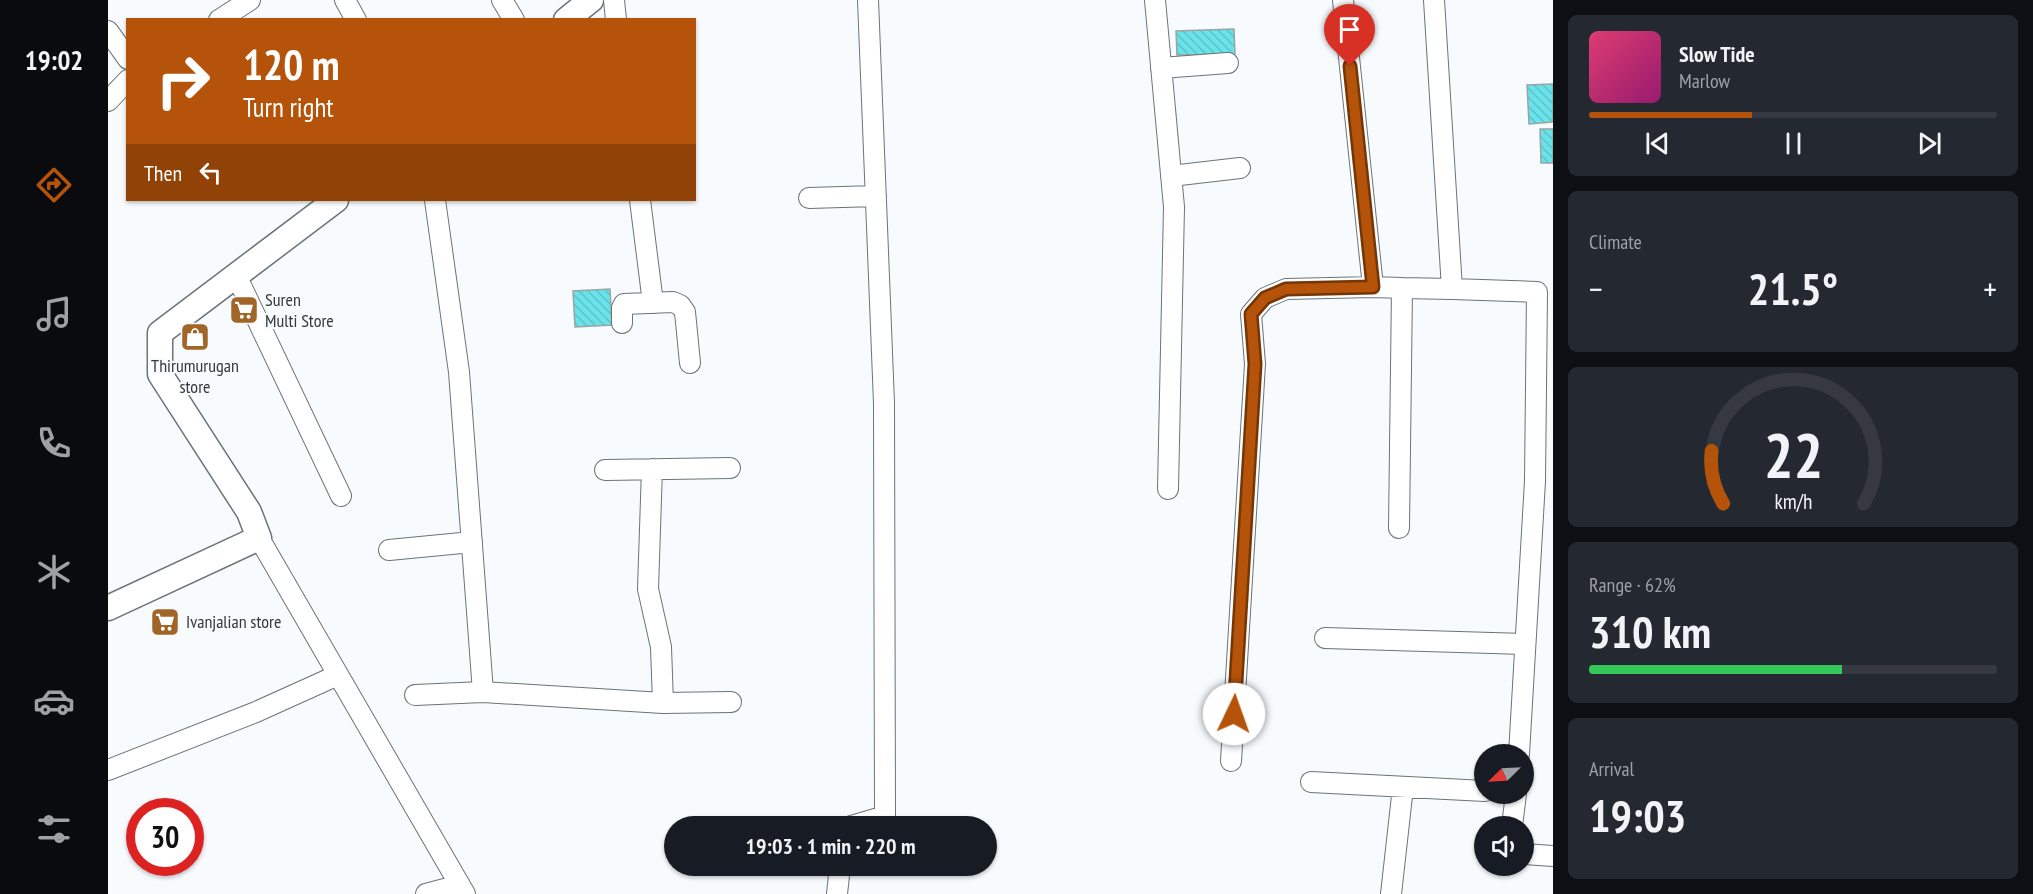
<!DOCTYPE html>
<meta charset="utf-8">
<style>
:root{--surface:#171b24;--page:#242831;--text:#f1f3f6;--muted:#9ea1a6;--line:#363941;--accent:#b45309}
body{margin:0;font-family:"PT Sans Narrow",sans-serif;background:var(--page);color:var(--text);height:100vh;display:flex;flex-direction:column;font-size:22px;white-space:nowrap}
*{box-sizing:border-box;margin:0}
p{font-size:20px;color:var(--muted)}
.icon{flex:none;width:33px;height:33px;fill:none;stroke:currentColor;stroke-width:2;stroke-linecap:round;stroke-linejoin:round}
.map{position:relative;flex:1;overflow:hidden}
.side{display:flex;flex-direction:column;gap:15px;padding:15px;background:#0d0f14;width:480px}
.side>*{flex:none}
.top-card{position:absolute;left:18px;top:18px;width:570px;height:183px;border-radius:0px;box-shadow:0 2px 4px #0004;background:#b45309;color:#fff;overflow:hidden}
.needle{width:39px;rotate:246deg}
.fabs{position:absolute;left:1366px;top:744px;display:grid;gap:12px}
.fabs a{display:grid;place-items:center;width:60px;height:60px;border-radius:50%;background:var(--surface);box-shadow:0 2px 4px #0004;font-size:30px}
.speed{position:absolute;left:18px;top:798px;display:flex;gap:12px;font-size:30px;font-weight:700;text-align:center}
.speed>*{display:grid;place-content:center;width:78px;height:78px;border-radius:50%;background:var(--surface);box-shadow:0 2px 4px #0004;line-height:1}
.speed .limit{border:9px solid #d22;background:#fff;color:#111}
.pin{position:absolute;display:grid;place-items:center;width:51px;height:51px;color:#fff;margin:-62px -26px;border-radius:50% 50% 50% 0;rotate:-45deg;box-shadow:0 0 6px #0007}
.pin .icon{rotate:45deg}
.me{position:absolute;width:66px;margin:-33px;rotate:3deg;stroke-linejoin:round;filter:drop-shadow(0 0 4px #0008)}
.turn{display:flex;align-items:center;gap:21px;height:126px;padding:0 18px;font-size:27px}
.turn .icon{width:78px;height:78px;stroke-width:2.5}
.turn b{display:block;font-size:42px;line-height:51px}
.then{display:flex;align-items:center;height:57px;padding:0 18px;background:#0003;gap:12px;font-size:22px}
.big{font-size:45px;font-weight:800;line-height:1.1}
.side .card{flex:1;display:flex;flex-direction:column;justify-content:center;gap:9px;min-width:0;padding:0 21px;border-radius:9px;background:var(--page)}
.side .dial{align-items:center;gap:0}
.dial svg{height:156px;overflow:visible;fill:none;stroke:var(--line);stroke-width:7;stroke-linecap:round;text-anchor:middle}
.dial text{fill:var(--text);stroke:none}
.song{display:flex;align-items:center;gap:18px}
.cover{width:72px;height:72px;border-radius:9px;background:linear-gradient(135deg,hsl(340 70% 55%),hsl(320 70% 35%))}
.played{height:6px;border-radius:3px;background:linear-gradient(90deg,var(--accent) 40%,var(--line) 40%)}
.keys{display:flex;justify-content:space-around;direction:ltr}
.heat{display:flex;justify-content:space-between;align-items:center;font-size:33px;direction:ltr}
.charge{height:9px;border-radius:4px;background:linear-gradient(90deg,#34c759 62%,var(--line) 0)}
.trip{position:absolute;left:556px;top:816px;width:333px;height:60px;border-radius:30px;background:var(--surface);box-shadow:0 2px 4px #0004;font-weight:800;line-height:60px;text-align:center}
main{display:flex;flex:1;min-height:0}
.tabs{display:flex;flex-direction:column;width:108px;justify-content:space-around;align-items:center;background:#090b0e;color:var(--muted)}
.tabs .icon{width:42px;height:42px}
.tabs .selected{color:var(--accent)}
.tabs b{font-size:27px;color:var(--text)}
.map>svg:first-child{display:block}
</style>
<main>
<nav class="tabs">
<b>19:02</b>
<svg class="icon selected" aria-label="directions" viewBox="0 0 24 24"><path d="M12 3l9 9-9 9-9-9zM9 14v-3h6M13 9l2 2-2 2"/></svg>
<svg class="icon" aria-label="music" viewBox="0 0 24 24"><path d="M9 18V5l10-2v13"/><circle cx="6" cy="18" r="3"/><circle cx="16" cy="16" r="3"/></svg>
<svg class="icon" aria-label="phone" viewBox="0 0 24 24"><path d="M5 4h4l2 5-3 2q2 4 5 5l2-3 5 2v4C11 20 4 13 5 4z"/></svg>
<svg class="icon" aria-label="climate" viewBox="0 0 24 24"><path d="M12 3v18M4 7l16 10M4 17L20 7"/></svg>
<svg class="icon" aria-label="car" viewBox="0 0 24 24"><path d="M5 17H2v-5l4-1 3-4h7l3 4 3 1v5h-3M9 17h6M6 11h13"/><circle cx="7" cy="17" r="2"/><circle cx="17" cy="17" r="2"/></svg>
<svg class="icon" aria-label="filters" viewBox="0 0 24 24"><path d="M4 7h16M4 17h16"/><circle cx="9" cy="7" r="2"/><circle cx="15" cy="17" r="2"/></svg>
</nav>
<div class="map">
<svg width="1445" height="894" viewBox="0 0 1445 894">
<defs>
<pattern id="building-back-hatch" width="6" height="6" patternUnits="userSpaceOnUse" patternTransform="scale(1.5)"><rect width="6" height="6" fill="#69e3e9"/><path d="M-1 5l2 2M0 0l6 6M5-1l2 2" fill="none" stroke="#5cc4c9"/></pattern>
</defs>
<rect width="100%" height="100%" fill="#f7fbfe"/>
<!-- building -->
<path fill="url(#building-back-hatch)" stroke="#99a5a5" stroke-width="1.5" d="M1126,29l1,25 -58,1 -1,-24z
M1445,84v38l-24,2 -2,-39z
M1432,129h13v34h-12z
M502,289l2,36 -37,2 -2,-36z"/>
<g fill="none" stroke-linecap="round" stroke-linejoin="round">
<!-- minor casing -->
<g stroke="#6a7378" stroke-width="22">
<path id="minor" d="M237,0l11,20
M394,0l12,20
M506,0l2,20
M1047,0l19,207 -6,282
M1235,0l30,287 29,1
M111,20l31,-20
M0,31l20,28
M1053,68l67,-5
M0,101l20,-21
M1063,176l69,-8
M701,198l67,-2
M532,200l13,103
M128,275l105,221
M1344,289l85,3 -2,189 -16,273
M514,323v-15l2,-4 49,-2 7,3 5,7 5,51
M497,470l125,-2
M1291,528l3,-240 50,1 -18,-289
M151,538l206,356
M281,550l83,-8
M1217,638l200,6
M375,692l180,11 -2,-56 -13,-58 4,-120
M307,695l68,-3 -24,-320 -24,-172
M555,703l68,-1
M1123,761l24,-397 -4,-50 14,-16 21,-9 87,-2
M0,770l148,-58 82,-37
M1203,782l174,9
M743,826l34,-10 -1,-413 -16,-403
M1404,826l4,-32
M1416,854l29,2
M318,894l34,-9
M729,894l3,-28
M1283,894l12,-107"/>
</g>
<!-- tertiary casing -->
<g stroke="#6a7378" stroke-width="27">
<path id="tertiary" d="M458,20l25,-20
M0,608l151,-70 -10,-26 -89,-138v-41l176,-133"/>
</g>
<!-- minor -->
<use href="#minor" stroke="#fff" stroke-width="20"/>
<!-- tertiary -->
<use href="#tertiary" stroke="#fff" stroke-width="24"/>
</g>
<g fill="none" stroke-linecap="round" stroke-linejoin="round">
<!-- route casing -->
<g stroke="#753606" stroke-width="15">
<path id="route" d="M1126,714l21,-350 -4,-50 14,-16 21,-9 87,-2 -23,-221"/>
</g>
<!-- route -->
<use href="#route" stroke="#b45309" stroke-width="10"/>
</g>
<!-- icons -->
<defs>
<g id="supermarket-square" transform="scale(1.5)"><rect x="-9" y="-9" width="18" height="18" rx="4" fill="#a26528" stroke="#f7fbfe"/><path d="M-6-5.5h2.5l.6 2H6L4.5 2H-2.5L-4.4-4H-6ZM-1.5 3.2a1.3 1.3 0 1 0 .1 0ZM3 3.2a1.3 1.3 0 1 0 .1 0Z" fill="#fff"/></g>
<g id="shop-square" transform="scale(1.5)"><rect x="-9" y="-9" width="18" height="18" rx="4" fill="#a26528" stroke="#f7fbfe"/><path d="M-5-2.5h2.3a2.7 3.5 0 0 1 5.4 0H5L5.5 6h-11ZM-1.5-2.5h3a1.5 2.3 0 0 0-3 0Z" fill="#fff"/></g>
</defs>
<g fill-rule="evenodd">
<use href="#supermarket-square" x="136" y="310"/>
<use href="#shop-square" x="87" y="337"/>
<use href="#supermarket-square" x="57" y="622"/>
</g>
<g text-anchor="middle" stroke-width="4.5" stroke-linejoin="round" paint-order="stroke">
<!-- poi labels -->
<g font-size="18" fill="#34383a" stroke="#f7fbfe" text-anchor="start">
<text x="157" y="306">Suren<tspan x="157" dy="21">Multi Store</tspan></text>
<text x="87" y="372" text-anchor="middle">Thirumurugan<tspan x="87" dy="21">store</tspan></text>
<text x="78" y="628">Ivanjalian store</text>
</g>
</g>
</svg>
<div class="fabs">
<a><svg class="needle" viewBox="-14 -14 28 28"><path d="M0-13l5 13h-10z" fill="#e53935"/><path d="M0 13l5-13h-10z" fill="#9ea1a6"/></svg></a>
<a><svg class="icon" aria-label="sound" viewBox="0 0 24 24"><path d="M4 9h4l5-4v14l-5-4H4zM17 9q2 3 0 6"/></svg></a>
</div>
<div class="speed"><div class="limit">30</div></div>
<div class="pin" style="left:1242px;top:66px;background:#d93025"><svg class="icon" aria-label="arrive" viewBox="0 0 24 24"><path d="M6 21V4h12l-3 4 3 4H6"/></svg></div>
<svg class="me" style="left:1126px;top:714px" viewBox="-20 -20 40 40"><circle r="19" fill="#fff"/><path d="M0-13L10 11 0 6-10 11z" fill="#b45309"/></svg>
<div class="trip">19:03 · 1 min · 220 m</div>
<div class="top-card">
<div class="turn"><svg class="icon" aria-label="right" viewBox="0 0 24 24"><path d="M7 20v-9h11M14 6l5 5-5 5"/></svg><div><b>120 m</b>Turn right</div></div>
<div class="then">Then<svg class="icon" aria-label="left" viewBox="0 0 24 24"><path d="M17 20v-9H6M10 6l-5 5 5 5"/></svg></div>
</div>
</div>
<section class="side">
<div class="card">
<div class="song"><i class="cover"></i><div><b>Slow Tide</b><p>Marlow</p></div></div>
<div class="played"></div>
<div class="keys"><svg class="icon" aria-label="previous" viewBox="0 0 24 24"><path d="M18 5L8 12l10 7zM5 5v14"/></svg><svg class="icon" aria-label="pause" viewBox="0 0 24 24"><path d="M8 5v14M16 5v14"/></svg><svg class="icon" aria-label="next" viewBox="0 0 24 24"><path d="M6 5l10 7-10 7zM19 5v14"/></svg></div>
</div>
<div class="card"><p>Climate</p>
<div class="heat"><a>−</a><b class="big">21.5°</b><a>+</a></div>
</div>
<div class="card dial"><svg viewBox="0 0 100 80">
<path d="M14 69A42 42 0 1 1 86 69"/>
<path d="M14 69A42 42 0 0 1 8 42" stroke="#b45309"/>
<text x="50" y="56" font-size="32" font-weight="700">22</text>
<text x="50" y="72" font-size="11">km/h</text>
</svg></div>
<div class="card"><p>Range · 62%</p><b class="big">310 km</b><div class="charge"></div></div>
<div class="card"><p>Arrival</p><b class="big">19:03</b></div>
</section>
</main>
